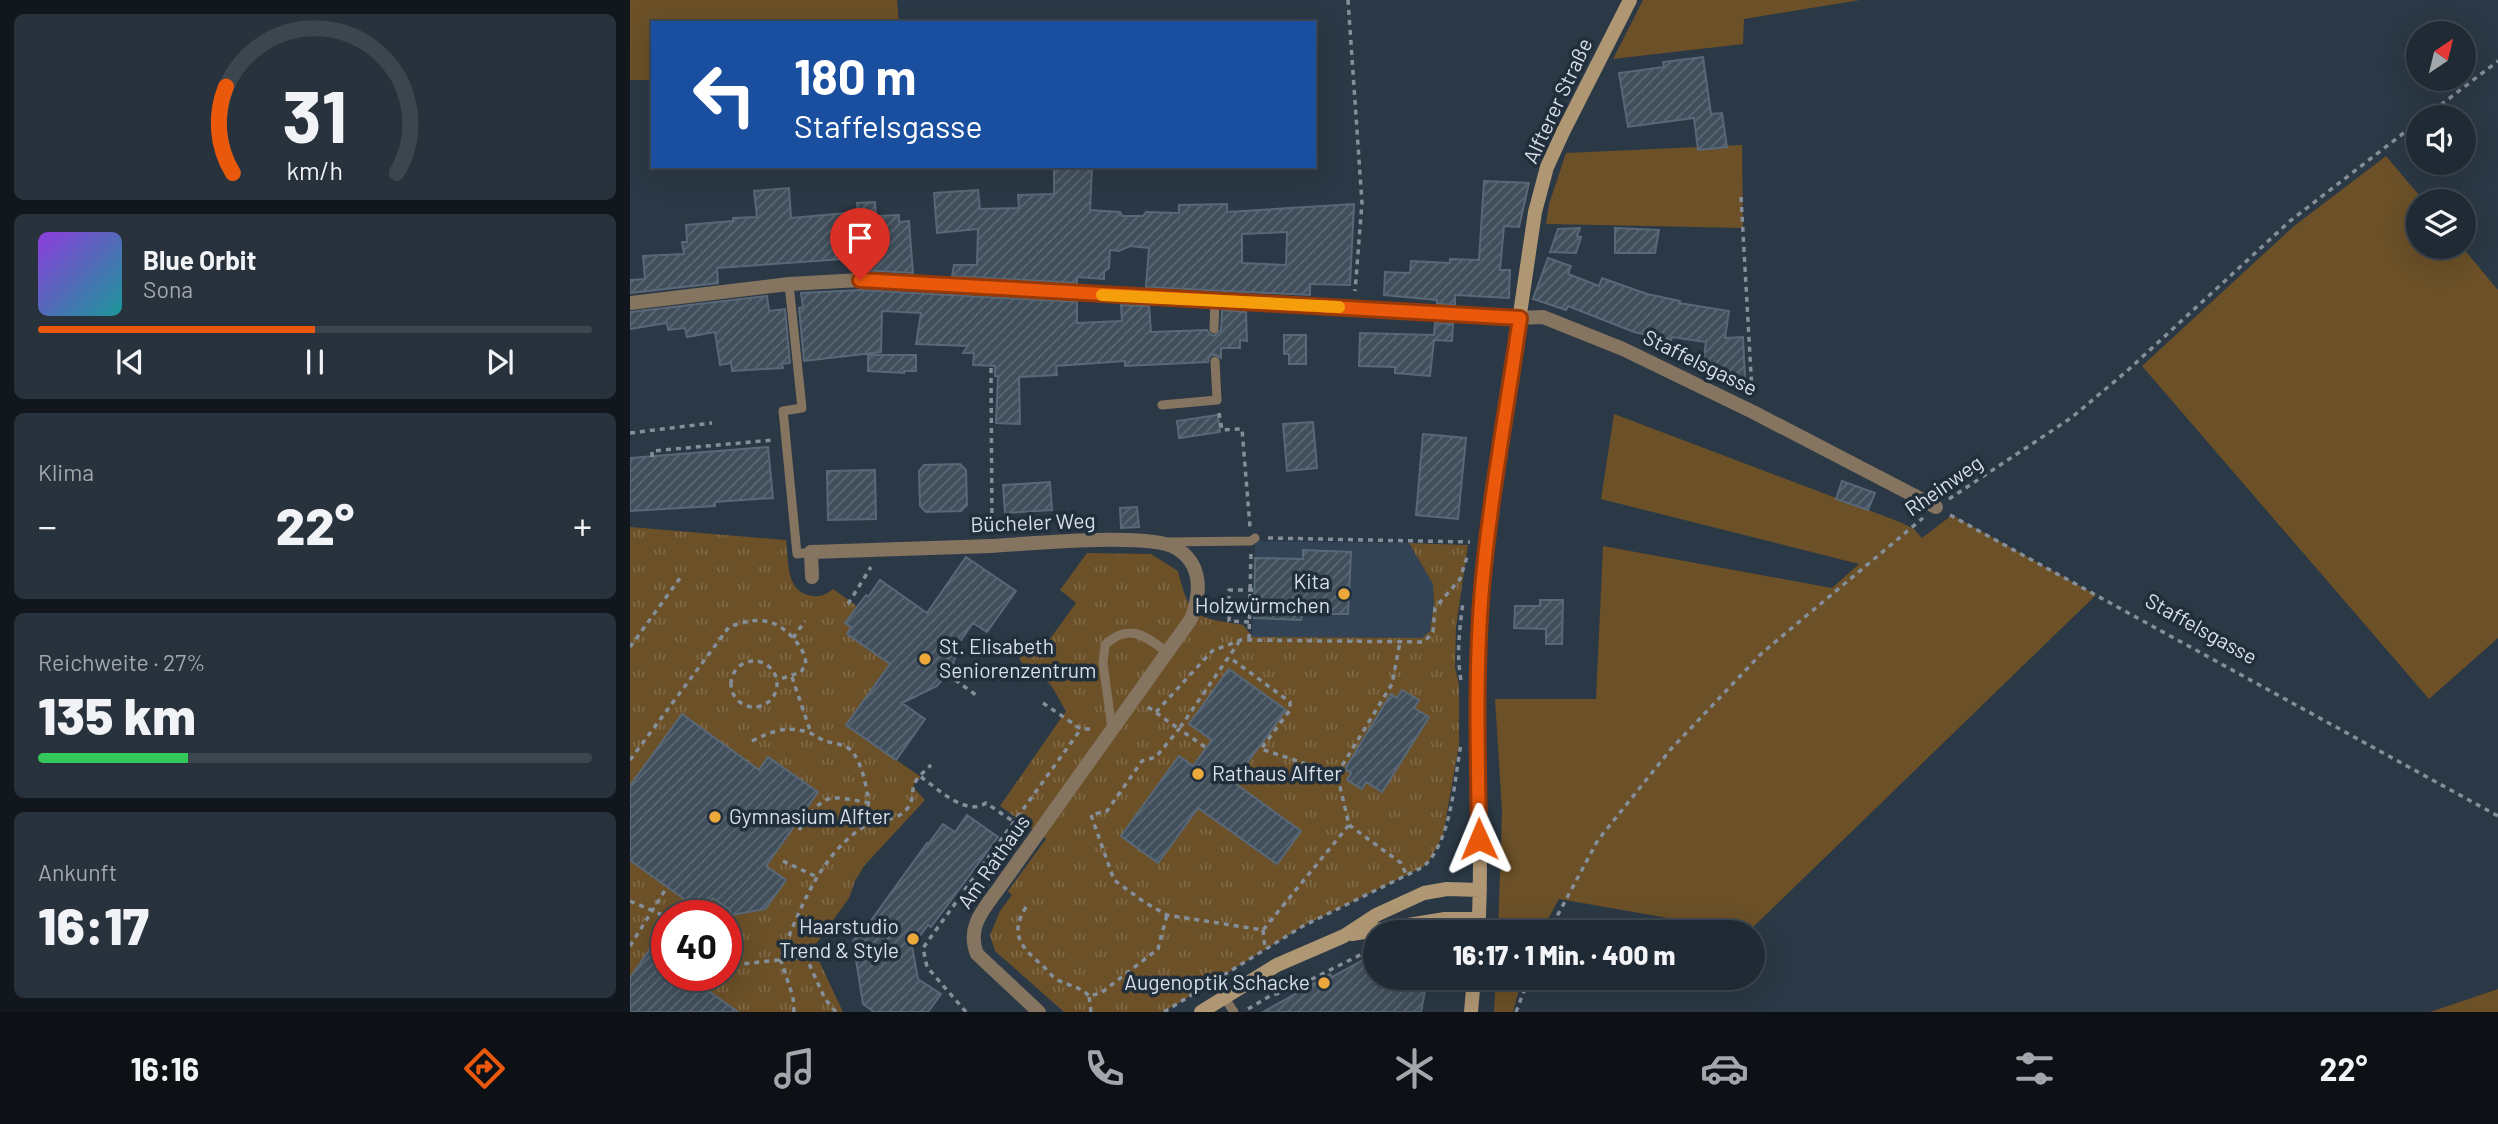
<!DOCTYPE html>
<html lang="de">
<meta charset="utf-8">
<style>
:root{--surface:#202a34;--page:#28323c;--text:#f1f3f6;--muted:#a2a7ac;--line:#3d464f;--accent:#ea580c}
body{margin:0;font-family:Barlow,sans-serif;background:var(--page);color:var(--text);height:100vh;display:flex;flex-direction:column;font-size:26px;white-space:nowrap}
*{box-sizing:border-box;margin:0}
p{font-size:23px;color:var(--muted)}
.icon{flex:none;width:38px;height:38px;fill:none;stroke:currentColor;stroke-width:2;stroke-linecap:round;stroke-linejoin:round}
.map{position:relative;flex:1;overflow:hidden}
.sheet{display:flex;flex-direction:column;gap:14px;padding:14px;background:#12171d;width:630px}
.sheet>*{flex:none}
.top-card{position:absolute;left:21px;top:21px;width:665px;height:147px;border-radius:0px;box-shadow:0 7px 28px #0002,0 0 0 2px var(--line);background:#1a4fa0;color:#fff;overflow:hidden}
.needle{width:46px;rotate:35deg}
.fabs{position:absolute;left:1776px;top:21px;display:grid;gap:14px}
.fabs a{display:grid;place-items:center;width:70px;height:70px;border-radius:50%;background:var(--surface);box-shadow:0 7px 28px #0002,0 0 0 2px var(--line);font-size:35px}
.speed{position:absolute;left:21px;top:900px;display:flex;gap:14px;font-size:35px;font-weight:700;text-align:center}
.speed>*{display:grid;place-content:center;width:91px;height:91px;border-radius:50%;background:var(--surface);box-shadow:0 7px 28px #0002,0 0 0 2px var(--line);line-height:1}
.speed .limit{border:10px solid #d22;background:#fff;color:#111}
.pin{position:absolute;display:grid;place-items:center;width:60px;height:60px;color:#fff;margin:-72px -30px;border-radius:50% 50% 50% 0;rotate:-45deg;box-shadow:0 0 7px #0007}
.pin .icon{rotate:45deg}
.me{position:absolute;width:77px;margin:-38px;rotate:359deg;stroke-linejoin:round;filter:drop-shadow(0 0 5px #0008)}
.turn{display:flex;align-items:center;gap:24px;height:147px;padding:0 28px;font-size:32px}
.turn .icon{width:91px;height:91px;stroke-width:2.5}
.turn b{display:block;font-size:49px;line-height:60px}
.big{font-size:52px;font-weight:800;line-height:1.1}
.sheet .card{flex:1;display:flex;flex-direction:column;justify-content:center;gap:10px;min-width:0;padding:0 24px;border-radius:10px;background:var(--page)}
.sheet .dial{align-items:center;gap:0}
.dial svg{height:182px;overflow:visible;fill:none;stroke:var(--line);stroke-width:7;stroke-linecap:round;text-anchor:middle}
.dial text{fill:var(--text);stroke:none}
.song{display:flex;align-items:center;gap:21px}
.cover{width:84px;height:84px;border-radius:10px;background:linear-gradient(135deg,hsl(270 70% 55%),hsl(180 70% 35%))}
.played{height:7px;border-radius:4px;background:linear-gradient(90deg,var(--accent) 50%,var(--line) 50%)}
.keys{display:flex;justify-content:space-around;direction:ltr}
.heat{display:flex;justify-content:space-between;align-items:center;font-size:38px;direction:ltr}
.charge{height:10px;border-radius:5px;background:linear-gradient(90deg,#34c759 27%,var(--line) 0)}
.trip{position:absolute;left:733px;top:920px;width:402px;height:70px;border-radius:35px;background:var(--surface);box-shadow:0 7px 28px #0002,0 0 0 2px var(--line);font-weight:800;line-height:70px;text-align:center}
.tab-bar{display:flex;height:112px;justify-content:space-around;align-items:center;background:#0d1115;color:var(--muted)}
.tab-bar .icon{width:49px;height:49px}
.tab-bar .selected{color:var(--accent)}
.tab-bar b{font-size:32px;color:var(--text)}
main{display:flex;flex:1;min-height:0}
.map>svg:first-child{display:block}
</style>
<main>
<section class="sheet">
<div class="card dial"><svg viewBox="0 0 100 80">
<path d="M14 69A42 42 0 1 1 86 69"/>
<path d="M14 69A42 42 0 0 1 11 31" stroke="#ea580c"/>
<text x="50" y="56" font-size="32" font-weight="700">31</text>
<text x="50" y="72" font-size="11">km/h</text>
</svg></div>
<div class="card">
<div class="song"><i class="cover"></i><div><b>Blue Orbit</b><p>Sona</p></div></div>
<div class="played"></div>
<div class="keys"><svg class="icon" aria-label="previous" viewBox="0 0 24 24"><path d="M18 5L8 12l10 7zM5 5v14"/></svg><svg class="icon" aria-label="pause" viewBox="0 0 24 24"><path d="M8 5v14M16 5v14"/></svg><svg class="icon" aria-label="next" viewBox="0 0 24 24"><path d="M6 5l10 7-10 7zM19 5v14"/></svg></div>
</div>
<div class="card"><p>Klima</p>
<div class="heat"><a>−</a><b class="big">22°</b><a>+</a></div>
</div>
<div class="card"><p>Reichweite · 27%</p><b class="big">135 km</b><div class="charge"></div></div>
<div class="card"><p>Ankunft</p><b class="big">16:17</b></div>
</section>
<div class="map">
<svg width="1868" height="1012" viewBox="0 0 1868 1012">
<defs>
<pattern id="park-tufts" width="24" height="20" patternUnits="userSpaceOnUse" patternTransform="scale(1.75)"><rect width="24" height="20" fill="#6b5028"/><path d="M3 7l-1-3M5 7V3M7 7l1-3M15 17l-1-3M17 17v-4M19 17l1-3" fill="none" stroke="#7f6947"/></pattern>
<pattern id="building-hatch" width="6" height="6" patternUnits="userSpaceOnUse" patternTransform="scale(1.75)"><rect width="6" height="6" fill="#414f5d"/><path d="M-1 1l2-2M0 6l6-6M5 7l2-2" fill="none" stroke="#5c6874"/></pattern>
</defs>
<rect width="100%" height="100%" fill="#2b3845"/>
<!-- built -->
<path fill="#314355" d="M625,541l154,2 24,41 1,20 -4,27 -7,7 -171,-1z"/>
<!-- grass -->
<path fill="#6b5028" d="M0,0h267l2,23h-246v57h-23z
M1013,0h217l-116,19 -1,25 -130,15z
M1112,145l1,83 -197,-4 3,-20 17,-51z
M1756,156l38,45h-6v46h44l36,43v348l-69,61 -287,-333 152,-140z
M984,414l286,108 14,7 8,9 30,-23 144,80 -348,337 -189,-33 -11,20 -14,13 -36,1 4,-122 -7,-112h101l7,-153 229,42 27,-24 -258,-65z
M866,978h26l-9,34h-19z
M1868,989v23h-68z"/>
<!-- park -->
<path fill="url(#park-tufts)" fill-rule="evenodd" d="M0,527l156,13c3,21 -1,53 27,56 8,1 14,-2 20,-7l24,17 -11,17 5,4 -4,7 23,17 26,6 -50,68 75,52 -7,7v4l11,12 -61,66 -9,15 -6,17 -36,50 30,64h-213zM37,915h59v60h-59z
M779,543l59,2 -12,82 -1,41 4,16v60l-16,92 -14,25 -6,6 -120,59 -139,86h-100l-69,-61 -5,-16 10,-24 12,-16 -4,-4 38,-52 -46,-33 66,-95c-6,-9 -11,-22 -19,-30 -12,-12 -37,-15 -25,-37l17,10 37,-51 -16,-13 27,-37 64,1 27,17c12,49 19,46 65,54l10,12 169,1 8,-7 4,-27 -1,-20z"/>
<!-- building -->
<path fill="url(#building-hatch)" stroke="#596876" stroke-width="2" fill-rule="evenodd" d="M1073,57l8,57 11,-1 5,34 -29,3 -4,-32 -66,9 -9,-54 45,-6 -1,-5z
M424,166h38l-2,44 30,2 2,4h21l3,-4 33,1v-8l48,-1v8l127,-8 -4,81 -40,-1v11l-164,-8 3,-39 -19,-2 -11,5 -9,-1 -1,18 -5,4v7l-27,-2v6l-125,-7 2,-11h23l1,-36 -41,4 -3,-40 44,-3 2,19 39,-1 -1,-13 36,-1zM657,232l-1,33 -44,-2v-29z
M854,181l45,2 -10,44 -15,-1 -4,44h10l-1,28 -54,-3v10l-18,-1v-4l-53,-5 1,-23 25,1 1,-12 39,2v-4l29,1z
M159,188l2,30 67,-6 -1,-9 18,-1 1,14 23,-1v7l10,-1 4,52 -54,-3 -1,-12 -141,10 1,15 -88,10v-13l15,-1 -2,-23 41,-2 -2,-12h5l-1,-17 47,-4v-3l24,-1 -3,-26z
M950,228l-3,8 4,1 -5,16 -26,-1 8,-23z
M985,228l44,2 -4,23h-40z
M918,258l23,8 -3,8 31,12 3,-8 45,16 33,7 -1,2 50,8 -4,27 18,-1 2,42 -43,-6 4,-31 -34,-5 -1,3 -37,-8 -66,-26 -2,4 -33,-11z
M231,290l216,12v21l45,-2 -1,-16 28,1 2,26 56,-2 3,4 4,2 7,-6 1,-20 24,2 1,29 -7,-1v8h-19v10l-7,-4 -5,3 -1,5 -83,4v-5l-69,5 1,9 -38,2 1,47 -24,-1 2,-47h-3v-10l-22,-1 1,-12h-11l5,-7 -52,-2 5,-31 -39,-2 -1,41 -77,9 -5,-53 4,-1 -2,-14z
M137,296l2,15 16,-2 5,54 -8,1 1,4 -51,3 -1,-8 -11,2 -5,-33 -28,5 -2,-9 -17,2 -1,-7 -37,6v-17z
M805,323l18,1 -1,17 -18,-1 -4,36 -35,-3v-6l-36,-1 1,-33 74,2z
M654,335h22v29h-17v-10h-5z
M238,355h48v16h-12v2l-36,-2z
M588,415l2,17 -41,6 -2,-17z
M683,422l4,46 -30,3 -4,-47z
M793,434l43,4 -8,81 -42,-4z
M138,447l5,51 -58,4v4l-85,5v-53z
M330,464l6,6 1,35 -6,6 -35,1 -6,-6 -1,-35 5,-6z
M245,470l1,49 -48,1 -1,-49z
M1212,481l33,12 -7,17 -32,-11z
M420,482l2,28 -47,3 -2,-28z
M507,507l2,20 -18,1 -1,-20z
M673,550l48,2 -3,62h-46l-1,6 -47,-2 1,-60 48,1z
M336,557l50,34 -29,41 -14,-9 -14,20 -7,25 -15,18 -35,17 23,16 -29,41 -50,-35 44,-61 -43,-30 4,-7 -6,-4 21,-28 2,2 12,-17 47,33z
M910,600h23l-1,44h-16v-15l-32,-1 1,-22h25z
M599,669l57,41 -53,72 68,49 -24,33 -79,-56 -40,55 -37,-27 58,-80 14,10 19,-26 -23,-16z
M772,690l17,10 -5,8 15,9 -47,75 -16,-10 -4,7 -15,-9 4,-7 -6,-4 46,-75 6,4z
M52,714l77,56 9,-13 50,35 -52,74 20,14 -21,29 -34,6 -1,-5 -17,-12 -11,14 -72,-52v-74z
M337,815l31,22 -67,90 -3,-2 -16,21 6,33 23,15 -13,18h-54l-11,-8 -10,-63 7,-10 2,2 65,-90 1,1 15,-20 12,8z
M20,949l17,12v14h19l52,37h-108v-34z
M746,953v25h23l19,5 6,4 1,4 -4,21h-158l67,-38 2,3z"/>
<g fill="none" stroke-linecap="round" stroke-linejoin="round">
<!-- path -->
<path stroke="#858f9a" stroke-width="3.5" stroke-dasharray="5 5" stroke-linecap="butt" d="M718,0l14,203 -7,88
M1795,117l73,-56
M1111,197l11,195
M361,368l1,161
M589,413l3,17 20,-1 8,98
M0,433l82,-10
M22,457v-6l121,-11
M1319,499l122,-81 56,-47 163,-150 128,-99
M1320,515l548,301
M638,538l202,4
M218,604l23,-37
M619,622l-20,-1v-31h25
M163,638l12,-17
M619,639l2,-87
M0,647l50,-69
M101 684a23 23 0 1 1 46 0a23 23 0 1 1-46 0Z
M317,674l29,21
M162,677l19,56
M831,680c-5,-26 -1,-53 2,-79
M413,703l38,26h11
M518,707l31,22 60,-87
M526,712l56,-61 29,-11 183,2 9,-10 2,-24 25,-29 7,-22
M122,741c20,-10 36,-16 58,-8 5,2 10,6 15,8 10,3 23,3 29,13 11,16 17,51 14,70
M575,747l-26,-18 -23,28 -14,4 -35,50 -16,4 23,65 30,22 23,13 96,15 86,-105 -12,-51 -76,-25 29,-39v-8l-61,-45
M0,760l99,-133c26,-10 46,-10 65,12 7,8 11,15 12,25l-5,8 -24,8
M707,774l55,-90 8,-42
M291,777c16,11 45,40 65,26l37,25
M719,825l52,38 5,11
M169,830c27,-38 26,-35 71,-27
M153,861l34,16
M0,901l37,16
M396,907c-18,28 -3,42 18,60 5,5 10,12 16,14 12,6 19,5 29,15
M633,930l2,19
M918,933l50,-93 73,-91 91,-96 161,-135
M0,946l37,-59
M96,960l9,-1 7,5 64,-7 19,42 11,13
M618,1009l22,-13 22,-7 78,-39
M164,1012l-1,-15 -13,-39c19,-46 40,-106 87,-133 13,-8 26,-2 39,-15 8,-8 5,-15 8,-25 2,-7 12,-15 17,-20
M336,1012l-39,-45 -4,-19 158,-219
M461,1012l-2,-16 12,-3 57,-44 9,-34
M534,1012l139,-86 120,-59c29,-26 31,-86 38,-123
M886,1012l13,-34"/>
<!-- lane -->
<path stroke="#85745f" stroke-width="9" d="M159,284l13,124 -19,3 1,9 13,134 14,-2
M584,329l1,-28
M532,405l55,-5 -2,-39
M537,542l84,-1 4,-3
M482,729l-9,-66 2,-18c24,-23 40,-9 62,7
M594,997l10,15"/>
<!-- street -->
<path stroke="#85745f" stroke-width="14" d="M0,303l159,-19 71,-4 660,38 23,-1 80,32 130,63 183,95
M182,577l-1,-25c60,-2 120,-4 180,-6 38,-2 157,-14 185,2 27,16 25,46 15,71l-192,269c-15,21 -33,39 -22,66l62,58"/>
<!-- secondary -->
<path stroke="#b09774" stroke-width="14" d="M848,933c4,-55 1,-111 1,-166 -1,-74 0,-149 7,-223l49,-332 12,-45 16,-35 67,-132
M722,934l93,-15h34
M571,1012l76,-47 67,-29 32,-21 48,-22 23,-4 33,1
M841,1012l3,-34"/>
</g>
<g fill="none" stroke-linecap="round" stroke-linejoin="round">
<!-- route casing -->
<g stroke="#983908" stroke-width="18">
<path id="route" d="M230,280l660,38c-13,90 -30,180 -38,270 -7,83 -4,168 -3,251"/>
</g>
<!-- route -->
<use href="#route" stroke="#ea580c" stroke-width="12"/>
<!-- slow -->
<path stroke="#f59e0b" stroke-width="12" d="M472,295l237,12"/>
</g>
<!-- markers -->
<g fill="#eda83b" stroke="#212e3b" stroke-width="2.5">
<circle cx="714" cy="594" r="7"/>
<circle cx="295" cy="659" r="7"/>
<circle cx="568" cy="774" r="7"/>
<circle cx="85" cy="817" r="7"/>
<circle cx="283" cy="939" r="7"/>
<circle cx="694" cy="983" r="7"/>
</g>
<g text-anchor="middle" stroke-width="7" stroke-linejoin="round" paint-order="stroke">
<!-- street labels -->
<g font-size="21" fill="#d7dfe8" stroke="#212e3b">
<text transform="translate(928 101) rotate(-65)" y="7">Alfterer Straße</text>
<text transform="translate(1070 363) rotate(26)" y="7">Staffelsgasse</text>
<text transform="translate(1314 486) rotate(-35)" y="7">Rheinweg</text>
<text transform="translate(403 523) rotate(-2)" y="7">Bücheler Weg</text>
<text transform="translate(1571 629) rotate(29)" y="7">Staffelsgasse</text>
<text transform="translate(364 862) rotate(-55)" y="7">Am Rathaus</text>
</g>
<!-- poi labels -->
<g font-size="21" fill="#d7dfe8" stroke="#212e3b" text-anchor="end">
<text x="700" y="589">Kita<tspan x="700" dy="24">Holzwürmchen</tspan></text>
<text x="309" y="654" text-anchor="start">St. Elisabeth<tspan x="309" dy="24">Seniorenzentrum</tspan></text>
<text x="582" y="781" text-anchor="start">Rathaus Alfter</text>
<text x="99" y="824" text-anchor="start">Gymnasium Alfter</text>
<text x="269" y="934">Haarstudio<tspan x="269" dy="24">Trend &amp; Style</tspan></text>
<text x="680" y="990">Augenoptik Schacke</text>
</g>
</g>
</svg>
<div class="fabs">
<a><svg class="needle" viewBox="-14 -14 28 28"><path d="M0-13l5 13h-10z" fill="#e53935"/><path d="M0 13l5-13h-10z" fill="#a2a7ac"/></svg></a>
<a><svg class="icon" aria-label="sound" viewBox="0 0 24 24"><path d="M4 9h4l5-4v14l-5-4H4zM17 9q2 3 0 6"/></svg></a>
<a><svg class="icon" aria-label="layers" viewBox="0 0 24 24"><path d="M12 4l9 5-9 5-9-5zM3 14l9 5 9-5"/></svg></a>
</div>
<div class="speed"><div class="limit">40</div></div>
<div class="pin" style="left:230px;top:280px;background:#d93025"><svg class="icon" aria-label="arrive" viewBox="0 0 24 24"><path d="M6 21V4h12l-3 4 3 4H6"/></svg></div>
<svg class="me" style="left:849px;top:839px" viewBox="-20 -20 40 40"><path d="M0-17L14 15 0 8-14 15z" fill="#ea580c" stroke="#fff" stroke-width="4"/></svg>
<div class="trip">16:17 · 1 Min. · 400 m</div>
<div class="top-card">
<div class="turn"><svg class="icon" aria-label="left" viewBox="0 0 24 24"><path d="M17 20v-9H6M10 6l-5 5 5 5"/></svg><div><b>180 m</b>Staffelsgasse</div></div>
</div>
</div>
</main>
<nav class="tab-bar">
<b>16:16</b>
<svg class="icon selected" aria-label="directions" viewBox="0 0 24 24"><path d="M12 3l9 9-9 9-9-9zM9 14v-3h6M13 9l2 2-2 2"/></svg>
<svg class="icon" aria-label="music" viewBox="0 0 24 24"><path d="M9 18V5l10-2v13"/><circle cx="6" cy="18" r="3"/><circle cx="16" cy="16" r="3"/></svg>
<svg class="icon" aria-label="phone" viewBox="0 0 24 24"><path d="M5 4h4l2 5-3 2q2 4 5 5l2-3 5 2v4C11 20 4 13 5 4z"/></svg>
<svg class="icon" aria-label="climate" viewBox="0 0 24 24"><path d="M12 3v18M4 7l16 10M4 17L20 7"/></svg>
<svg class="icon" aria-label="car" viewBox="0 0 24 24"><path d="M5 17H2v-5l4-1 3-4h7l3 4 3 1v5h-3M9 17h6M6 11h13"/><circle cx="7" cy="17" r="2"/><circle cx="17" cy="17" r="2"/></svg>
<svg class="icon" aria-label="filters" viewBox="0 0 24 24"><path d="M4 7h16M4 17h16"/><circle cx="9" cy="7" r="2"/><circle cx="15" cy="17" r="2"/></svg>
<b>22°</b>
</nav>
